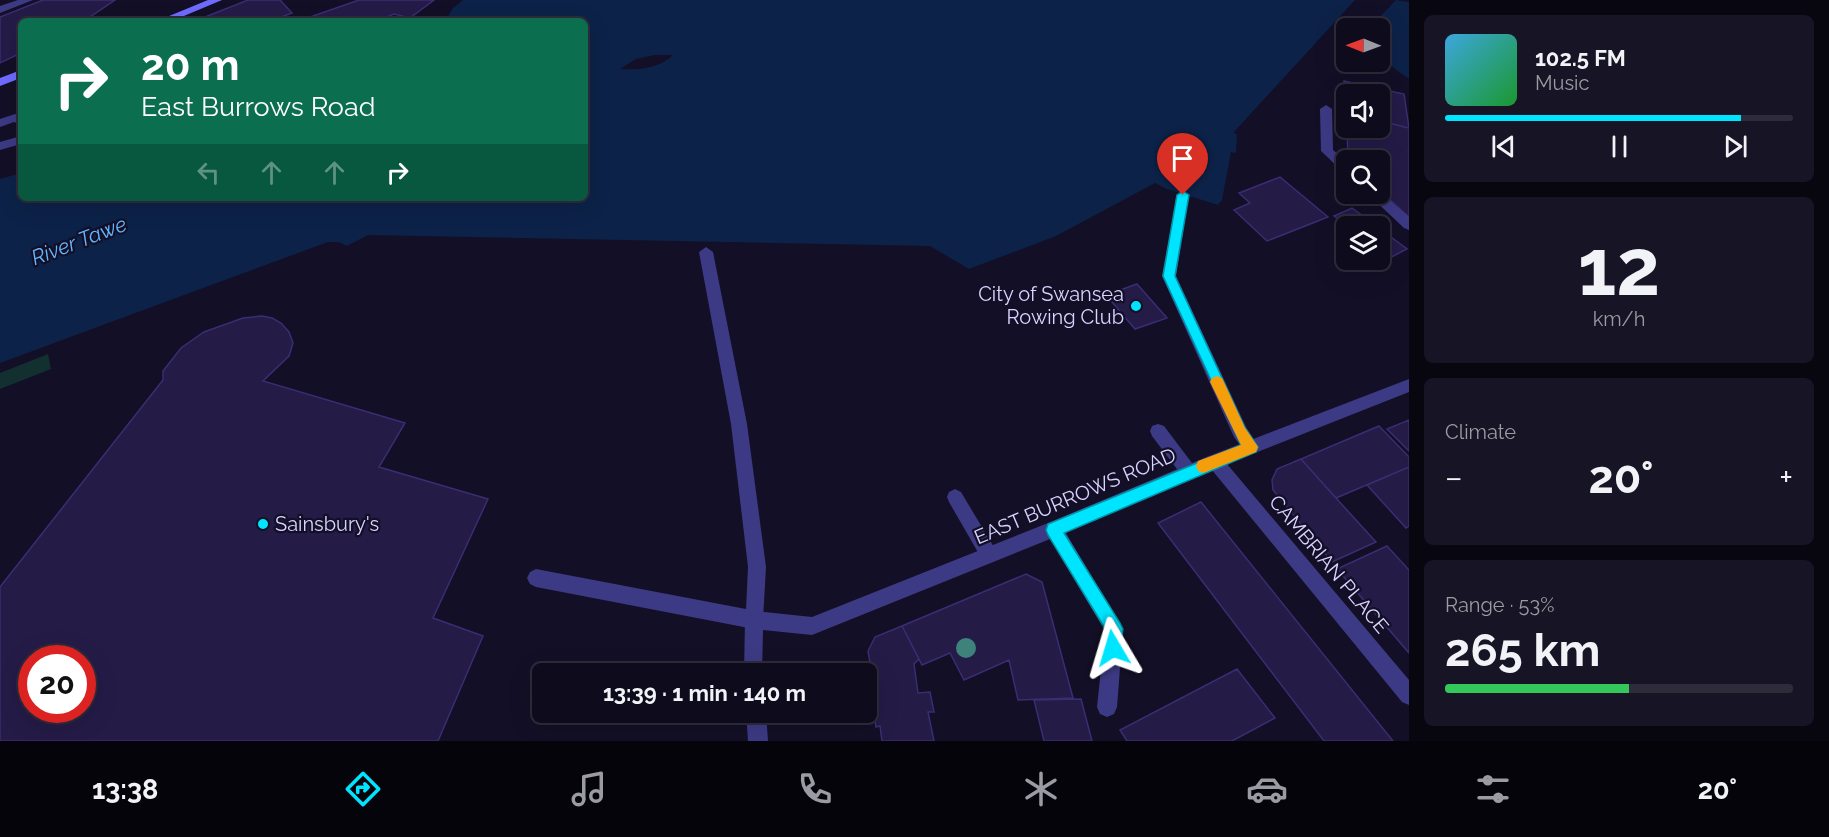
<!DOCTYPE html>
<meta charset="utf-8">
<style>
:root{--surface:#0e0b1c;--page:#171425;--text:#f1f3f6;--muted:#9b9ba3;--line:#2e2b3b;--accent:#00e5ff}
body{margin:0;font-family:Raleway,sans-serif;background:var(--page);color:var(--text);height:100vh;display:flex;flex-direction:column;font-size:22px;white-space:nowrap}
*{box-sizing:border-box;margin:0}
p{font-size:20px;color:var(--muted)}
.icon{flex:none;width:33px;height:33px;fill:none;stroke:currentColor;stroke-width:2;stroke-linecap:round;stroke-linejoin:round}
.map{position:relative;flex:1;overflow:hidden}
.drawer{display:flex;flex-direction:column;gap:15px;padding:15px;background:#08060f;width:420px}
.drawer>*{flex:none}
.top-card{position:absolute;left:18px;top:18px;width:570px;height:183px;border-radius:9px;box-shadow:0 6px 24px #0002,0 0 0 2px var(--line);background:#0b6e4f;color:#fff;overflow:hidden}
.needle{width:39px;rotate:271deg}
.controls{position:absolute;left:1336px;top:18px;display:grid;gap:12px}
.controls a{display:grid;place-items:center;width:54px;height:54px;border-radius:9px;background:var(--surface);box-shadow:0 6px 24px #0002,0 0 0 2px var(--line);font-size:30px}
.speed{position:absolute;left:18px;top:645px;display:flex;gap:12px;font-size:30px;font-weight:700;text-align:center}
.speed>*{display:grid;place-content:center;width:78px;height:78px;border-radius:50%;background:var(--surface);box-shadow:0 6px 24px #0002,0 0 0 2px var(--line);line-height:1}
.speed .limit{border:9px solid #d22;background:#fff;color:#111}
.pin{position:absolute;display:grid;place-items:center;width:51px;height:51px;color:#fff;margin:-62px -26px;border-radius:50% 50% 50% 0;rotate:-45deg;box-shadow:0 0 6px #0007}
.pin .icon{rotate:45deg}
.me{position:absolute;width:66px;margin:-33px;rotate:353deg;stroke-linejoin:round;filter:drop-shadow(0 0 4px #0008)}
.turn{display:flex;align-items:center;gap:21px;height:126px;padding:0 24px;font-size:27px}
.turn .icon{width:78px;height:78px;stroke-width:2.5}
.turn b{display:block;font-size:42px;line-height:51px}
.lanes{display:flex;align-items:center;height:57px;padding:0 24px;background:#0003;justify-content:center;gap:30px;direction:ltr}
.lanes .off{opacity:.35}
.big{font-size:45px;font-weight:700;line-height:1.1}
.drawer .tile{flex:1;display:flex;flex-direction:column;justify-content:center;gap:9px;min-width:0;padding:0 21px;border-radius:9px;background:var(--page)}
.drawer .dial{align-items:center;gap:0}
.dial b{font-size:78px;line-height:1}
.song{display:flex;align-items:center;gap:18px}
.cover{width:72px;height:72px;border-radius:9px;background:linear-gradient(135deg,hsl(200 70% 55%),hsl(130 70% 35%))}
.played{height:6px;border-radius:3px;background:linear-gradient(90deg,var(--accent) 85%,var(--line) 85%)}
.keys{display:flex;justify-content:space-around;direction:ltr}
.heat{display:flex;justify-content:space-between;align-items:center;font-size:33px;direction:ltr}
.charge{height:9px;border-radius:4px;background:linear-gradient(90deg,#34c759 53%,var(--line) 0)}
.trip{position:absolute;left:532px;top:663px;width:345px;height:60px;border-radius:9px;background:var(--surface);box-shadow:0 6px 24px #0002,0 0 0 2px var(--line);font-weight:700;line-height:60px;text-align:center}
.dock{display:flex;height:96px;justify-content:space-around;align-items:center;background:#06040b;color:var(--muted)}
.dock .icon{width:42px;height:42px}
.dock .on{color:var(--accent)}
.dock b{font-size:27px;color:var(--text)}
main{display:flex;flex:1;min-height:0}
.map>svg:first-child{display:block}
</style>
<main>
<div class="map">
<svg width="1409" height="741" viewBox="0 0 1409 741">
<rect width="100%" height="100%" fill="#130f26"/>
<!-- green -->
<path fill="#12302f" d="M48,354l3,15 -51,20v-16z"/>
<!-- water -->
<path fill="#0c2248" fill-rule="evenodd" d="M463,0h892l-122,133 4,1 -1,19 -5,-1 -9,48 -4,5 -51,-16 -12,-6 -99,53 -87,33 -39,-23 -562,-11 -21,11 -8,-4h-11l-328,121v-184l21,-6v25h564v-177h-140l8,-13zM655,55h18c-15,14 -34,15 -53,14l16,-10z
M1396,0l13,2v77l-29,-21v-30h-11z"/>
<!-- building -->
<path fill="#241b47" stroke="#3b2d73" stroke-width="1.5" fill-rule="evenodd" d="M43,0h72l-31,21h-63v32l-21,10v-46z
M248,0h32l12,13 -21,8h-76z
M359,0h75l-24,18 -16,-4 -17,7h-63l-4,-4z
M1344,81l60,13 5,34 -29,-7v-27h-33v20z
M1380,121l29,7v89l-29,-26v-31h-32l-1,-32h33z
M1280,177l48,40 -61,24 -33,-31 16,-7 -11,-10z
M1352,208l25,18h-29l-14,-10z
M1380,229l27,20 -29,15 -6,-4h8z
M1137,284l30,34 -32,11 -29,-34z
M262,316l10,2 9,5 8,9 4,11 -4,13 -26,25 142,42 -26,44 109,32 -55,119 50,18 -45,105h-438v-154l163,-207v-9l18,-23 23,-16 39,-14zM32,658h50v52h-50z
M1409,420v31l-22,-22z
M1379,426l30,31v10l-73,31 -35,-39z
M1301,459l35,39 40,44 -44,20 -59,-72 -1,-10 5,-11z
M1409,467v59l-3,2 -39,-43z
M1201,502l192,239h-69l-166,-218z
M1387,546l22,24v83l-72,-84z
M1026,574l16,8 31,116 -55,2 -9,-40 -45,20 -14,-27 -28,12 -20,-39z
M902,626l17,33 -5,5 4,29 12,-1 4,20h-6l6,29h-52l-2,-15 -4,1 -6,-40 4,-1 -6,-35 7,-14z
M1237,669l38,49 -43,23h-105l-7,-11z
M1081,699l11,42h-48l-10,-41z"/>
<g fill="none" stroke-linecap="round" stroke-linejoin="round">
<!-- lane -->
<path fill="#3d3a85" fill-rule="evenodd" d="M18,0h15l-33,13v-7z
M1326,105l6,4 1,41 14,12v11l-4,-1 -22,-21 -1,-42z
M15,114l6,2v9l-7,-3 -14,5v-8z
M21,136v8l-21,6v-8z
M1183,190l6,5 -13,81 70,151 13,20 -2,5 -6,2 -6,-2 -11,-15 -72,-161 15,-81z
M1380,192l29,25v13l-5,-2 -36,-34z
M706,247l7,5 34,172 19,143 -3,53 -3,6 -6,3 -218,-42 -6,-3 -3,-6 3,-6 6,-3 210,40 2,-42 -17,-143 -32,-172z
M1158,424l6,2 31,41 2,5 -2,5 -6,2 -6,-2 -31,-41 -2,-5 2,-5z
M955,489l6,3 34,57 3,6 -3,6 -6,2 -6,-2 -34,-59 -2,-5 2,-5z
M1054,521l6,2 63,106 -6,78 -3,7 -7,3 -7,-3 -3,-7 8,-76 -57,-96 -3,-6 3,-6z"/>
<!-- street -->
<path fill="#3d3a85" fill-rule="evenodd" d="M1409,379v13l-182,72 182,216v25l-7,-3 -190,-232 -152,65 -248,100 -49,-5 -1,44h-18l1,-54 3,-6 6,-3 58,6 236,-94 161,-67z
M746,712h20l2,29h-20z"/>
<!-- secondary -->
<path fill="#6f6bff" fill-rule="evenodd" d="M208,0h14l-50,21h-15z
M21,70v8l-21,8v-8z"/>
</g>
<!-- trees -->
<circle fill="#3d827b" cx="966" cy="648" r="10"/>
<!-- route -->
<path fill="#00e5ff" stroke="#0095a6" stroke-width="1.5" d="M1183,191l6,4 -14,81 70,152 13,19 -2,5 -192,81 56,90 3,6 -4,25 -6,3 -6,-3 -3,-6 2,-18 -58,-95 -2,-5 2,-6 193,-79 -78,-169 14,-81z"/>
<!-- slow -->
<path fill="#f59e0b" d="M1217,376l5,2 23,50 13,19 -2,5 -53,21 -5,-2 -2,-5 2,-5 43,-16 -31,-63 2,-4z"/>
<!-- markers -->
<g fill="#00e5ff" stroke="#130f26" stroke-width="2">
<circle cx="1136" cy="306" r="6"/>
<circle cx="263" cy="524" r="6"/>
</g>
<g text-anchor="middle" stroke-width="4.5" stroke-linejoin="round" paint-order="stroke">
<!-- poi labels -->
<g font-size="20" fill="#d9d4ff" stroke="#130f26" text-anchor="end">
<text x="1124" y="301">City of Swansea<tspan x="1124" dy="23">Rowing Club</tspan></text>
<text x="275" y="531" text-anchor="start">Sainsbury's</text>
</g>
<!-- street labels -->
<g font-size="20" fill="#d9d4ff" stroke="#130f26">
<text transform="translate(1075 496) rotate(-23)" y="7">EAST BURROWS ROAD</text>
<text transform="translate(1329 564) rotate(50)" y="7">CAMBRIAN PLACE</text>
</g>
<!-- water labels -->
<g font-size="21" font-style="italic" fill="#62b6ff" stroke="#130f26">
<text transform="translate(79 241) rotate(-21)" y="7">River Tawe</text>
</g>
</g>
</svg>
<div class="controls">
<a><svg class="needle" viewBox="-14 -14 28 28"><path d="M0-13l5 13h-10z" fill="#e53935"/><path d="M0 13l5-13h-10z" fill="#9b9ba3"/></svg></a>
<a><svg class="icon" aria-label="sound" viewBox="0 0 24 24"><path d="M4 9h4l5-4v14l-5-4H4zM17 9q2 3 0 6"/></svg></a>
<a><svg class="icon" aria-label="search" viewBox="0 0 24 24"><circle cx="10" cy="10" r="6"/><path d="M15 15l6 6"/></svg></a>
<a><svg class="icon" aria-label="layers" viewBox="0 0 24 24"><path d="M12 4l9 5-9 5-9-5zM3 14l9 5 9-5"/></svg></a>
</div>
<div class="speed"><div class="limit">20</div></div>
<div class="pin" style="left:1183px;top:195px;background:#d93025"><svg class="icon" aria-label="arrive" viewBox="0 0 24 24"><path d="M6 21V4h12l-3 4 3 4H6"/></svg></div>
<svg class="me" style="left:1113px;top:648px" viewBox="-20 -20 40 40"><path d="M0-17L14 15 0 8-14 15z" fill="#00e5ff" stroke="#fff" stroke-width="4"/></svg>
<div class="trip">13:39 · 1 min · 140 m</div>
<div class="top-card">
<div class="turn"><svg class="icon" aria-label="right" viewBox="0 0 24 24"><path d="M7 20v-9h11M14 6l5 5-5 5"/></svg><div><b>20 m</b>East Burrows Road</div></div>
<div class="lanes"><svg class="icon off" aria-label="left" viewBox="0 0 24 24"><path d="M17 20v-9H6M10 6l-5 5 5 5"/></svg><svg class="icon off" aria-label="ahead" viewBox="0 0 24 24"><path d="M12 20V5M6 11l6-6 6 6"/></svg><svg class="icon off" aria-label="ahead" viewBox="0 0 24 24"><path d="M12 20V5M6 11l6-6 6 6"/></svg><svg class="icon" aria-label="right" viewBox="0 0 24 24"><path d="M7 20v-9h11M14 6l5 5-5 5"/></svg></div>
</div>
</div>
<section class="drawer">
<div class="tile">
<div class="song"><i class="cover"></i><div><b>102.5 FM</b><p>Music</p></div></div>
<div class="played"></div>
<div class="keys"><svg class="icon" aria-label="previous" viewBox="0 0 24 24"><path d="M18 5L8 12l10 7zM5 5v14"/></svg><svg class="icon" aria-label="pause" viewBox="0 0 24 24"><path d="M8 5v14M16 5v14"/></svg><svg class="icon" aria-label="next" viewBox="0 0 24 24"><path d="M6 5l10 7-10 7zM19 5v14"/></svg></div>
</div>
<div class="tile dial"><b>12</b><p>km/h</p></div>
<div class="tile"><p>Climate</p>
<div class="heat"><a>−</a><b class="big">20°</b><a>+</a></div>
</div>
<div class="tile"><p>Range · 53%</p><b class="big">265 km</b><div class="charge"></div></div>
</section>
</main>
<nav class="dock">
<b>13:38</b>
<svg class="icon on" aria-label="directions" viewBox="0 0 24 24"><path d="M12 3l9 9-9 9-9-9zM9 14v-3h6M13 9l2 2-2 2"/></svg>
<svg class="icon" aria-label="music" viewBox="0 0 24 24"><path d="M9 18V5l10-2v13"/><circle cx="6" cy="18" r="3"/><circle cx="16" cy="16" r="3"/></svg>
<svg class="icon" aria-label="phone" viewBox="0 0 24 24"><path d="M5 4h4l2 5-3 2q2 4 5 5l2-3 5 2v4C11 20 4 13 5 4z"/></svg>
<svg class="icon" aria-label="climate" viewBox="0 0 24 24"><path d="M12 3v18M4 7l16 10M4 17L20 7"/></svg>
<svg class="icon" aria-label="car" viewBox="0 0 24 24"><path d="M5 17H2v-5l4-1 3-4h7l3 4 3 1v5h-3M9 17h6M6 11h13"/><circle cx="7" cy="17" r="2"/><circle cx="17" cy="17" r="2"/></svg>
<svg class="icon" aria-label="filters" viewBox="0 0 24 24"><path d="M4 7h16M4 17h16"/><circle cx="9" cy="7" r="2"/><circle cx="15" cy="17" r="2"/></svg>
<b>20°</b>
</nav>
